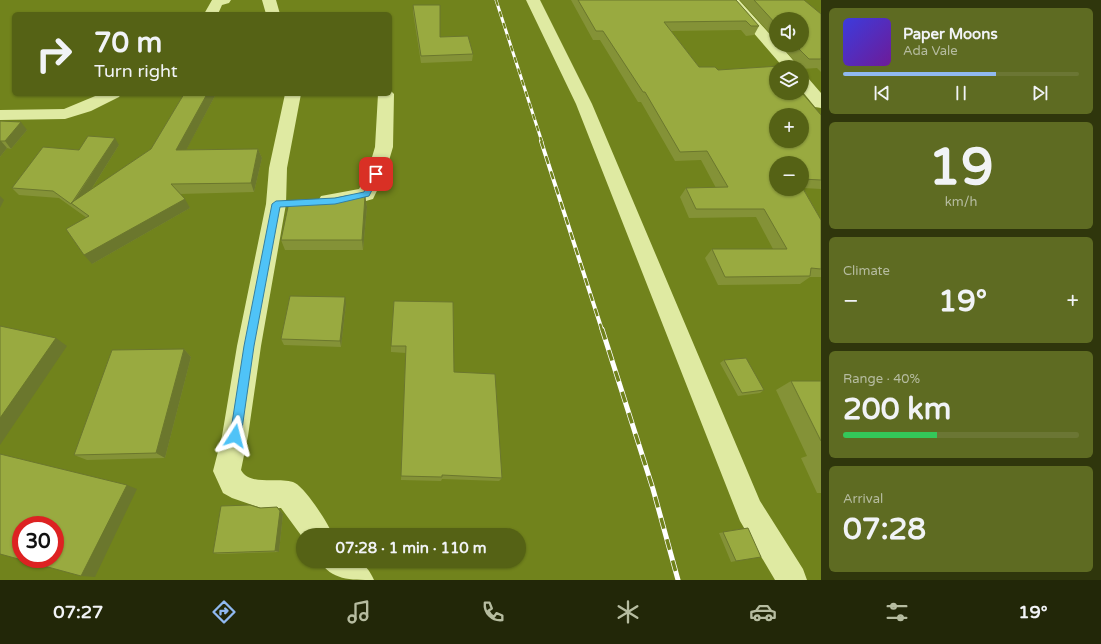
<!DOCTYPE html>
<meta charset="utf-8">
<style>
:root{--surface:#556215;--page:#5e6b22;--text:#f1f3f6;--muted:#b6bca0;--line:#6b7634;--accent:#90b9f0}
body{margin:0;font-family:"Varela Round",sans-serif;background:var(--page);color:var(--text);height:100vh;display:flex;flex-direction:column;font-size:15px;white-space:nowrap}
*{box-sizing:border-box;margin:0}
p{font-size:13px;color:var(--muted)}
.icon{flex:none;width:22px;height:22px;fill:none;stroke:currentColor;stroke-width:2;stroke-linecap:round;stroke-linejoin:round}
.map{position:relative;flex:1;overflow:hidden}
.sheet{display:flex;flex-direction:column;gap:8px;padding:8px;background:#2f360c;width:280px}
.sheet>*{flex:none}
.hud{position:absolute;left:12px;top:12px;width:380px;height:84px;border-radius:6px;box-shadow:0 1px 3px #0004;background:#556215;color:var(--text);overflow:hidden}
.buttons{position:absolute;left:769px;top:12px;display:grid;gap:8px}
.buttons a{display:grid;place-items:center;width:40px;height:40px;border-radius:50%;background:var(--surface);box-shadow:0 1px 3px #0004;font-size:20px}
.speed{position:absolute;left:12px;top:516px;display:flex;gap:8px;font-size:20px;font-weight:700;text-align:center}
.speed>*{display:grid;place-content:center;width:52px;height:52px;border-radius:50%;background:var(--surface);box-shadow:0 1px 3px #0004;line-height:1}
.speed .limit{border:6px solid #d22;background:#fff;color:#111}
.pin{position:absolute;display:grid;place-items:center;width:34px;height:34px;color:#fff;margin:-17px;border-radius:8px;box-shadow:0 2px 6px #0006}
.me{position:absolute;width:44px;margin:-22px;rotate:9deg;stroke-linejoin:round;filter:drop-shadow(0 0 3px #0008)}
.turn{display:flex;align-items:center;gap:14px;height:84px;padding:0 16px;font-size:18px}
.turn .icon{width:52px;height:52px;stroke-width:2.5}
.turn b{display:block;font-size:28px;line-height:34px}
.big{font-size:30px;font-weight:800;line-height:1.1}
.sheet .card{flex:1;display:flex;flex-direction:column;justify-content:center;gap:6px;min-width:0;padding:0 14px;border-radius:6px;background:var(--page)}
.sheet .dial{align-items:center;gap:0}
.dial b{font-size:52px;line-height:1}
.song{display:flex;align-items:center;gap:12px}
.cover{width:48px;height:48px;border-radius:6px;background:linear-gradient(135deg,hsl(240 70% 55%),hsl(280 70% 35%))}
.played{height:4px;border-radius:2px;background:linear-gradient(90deg,var(--accent) 65%,var(--line) 65%)}
.keys{display:flex;justify-content:space-around;direction:ltr}
.heat{display:flex;justify-content:space-between;align-items:center;font-size:22px;direction:ltr}
.charge{height:6px;border-radius:3px;background:linear-gradient(90deg,#34c759 40%,var(--line) 0)}
.trip{position:absolute;left:296px;top:528px;width:230px;height:40px;border-radius:20px;background:var(--surface);box-shadow:0 1px 3px #0004;font-weight:800;line-height:40px;text-align:center}
.tabs{display:flex;height:64px;justify-content:space-around;align-items:center;background:#222708;color:var(--muted)}
.tabs .icon{width:28px;height:28px}
.tabs .on{color:var(--accent)}
.tabs b{font-size:18px;color:var(--text)}
main{display:flex;flex:1;min-height:0}
.map>svg:first-child{display:block}
</style>
<main>
<div class="map">
<svg width="821" height="580" viewBox="0 0 821 580">
<rect width="100%" height="100%" fill="#71831c"/>
<g fill="none" stroke-linecap="round" stroke-linejoin="round">
<!-- minor -->
<path fill="#dfeaa2" fill-rule="evenodd" d="M212,0h19l-2,3 -7,2 -4,9h-14z
M262,0h14l4,14h-14z
M526,0h14l52,104 168,397 43,68 4,11h-32l-35,-59 -164,-417z
M725,0h14l37,41v4h4l19,22h-16z
M802,76l6,2 13,15v15l-6,-1 -13,-16z
M390,90l4,4 -1,53 -8,27 -12,25c-15,4 -36,12 -52,7l-3,-5 3,-5 38,-7 8,-15 8,-27 3,-53h12z
M100,94h21l-2,3 -28,14 -26,8 -65,1v-10l64,-1z
M285,94h16l-14,74 -1,36 -25,142 -13,90 -7,34c9,17 40,6 54,13 11,6 33,40 38,52h-30v3l-22,-30 -17,1 -32,-11 -9,-5 -10,-22 9,-35 15,-90 29,-142 3,-36z
M320,561c25,0 43,-8 54,19 -24,0 -43,0 -54,-19z"/>
<!-- rail-far2 casing -->
<g stroke="#fff" stroke-width="3">
<path id="rail-far2" d="M496,0l46,142"/>
</g>
<!-- rail-far1 casing -->
<g stroke="#fff" stroke-width="4">
<path id="rail-far1" d="M541,141l61,189"/>
</g>
<!-- rail casing -->
<g stroke="#fff" stroke-width="5">
<path id="rail" d="M602,329l51,160 25,91"/>
</g>
<!-- rail-far2 -->
<use href="#rail-far2" stroke="#71831c" stroke-width="2" stroke-dasharray="6" stroke-linecap="butt"/>
<!-- rail-far1 -->
<use href="#rail-far1" stroke="#71831c" stroke-width="2.5" stroke-dasharray="8" stroke-linecap="butt"/>
<!-- rail -->
<use href="#rail" stroke="#71831c" stroke-width="3.5" stroke-dasharray="11" stroke-linecap="butt"/>
</g>
<!-- wall -->
<path fill="#849237" fill-rule="evenodd" d="M571,0h165l23,26 -5,9 -8,1 -5,-6 -70,1 28,36 19,3 91,31 12,14v74l-18,-1 18,32v57h-11l-10,7 -82,1 -13,-27 7,-9h61l-17,-32 -67,1 -9,-21 6,-9h30l-15,-28 -26,1 -34,-59h-3l-38,-62h-7zM802,163v26h-26z
M740,0h64l17,14v58l-4,-4 -15,1v-2h-2l-20,-22h22l-26,-26v21z
M413,5l27,32 33,17 -1,7 -51,2 -8,-51z
M184,94h32l-30,56 72,-1 4,9 -8,34 -74,2 10,14 -98,56 -5,-46 -28,-20 -40,-3 -7,-7 67,-38 40,-5 -28,45 60,-41z
M0,121l27,9 -16,19 -4,-1 -7,9z
M365,196l2,11 -4,43h-78l-4,-10 51,-41z
M394,301l60,71 48,106 -3,3 -57,-2 -1,2 -40,-1 5,-127 -15,-1v-6z
M346,304l-5,43 -57,-2 -3,-6z
M184,349l7,8 -26,101 -78,2 -13,-5z
M724,360l40,30 -4,3 -22,3 -18,-33z
M791,381h30v112h-4l-16,-35 6,-2 -31,-66z
M277,507l3,3 3,4 -4,38 -61,2 -5,-1 47,-45z
M748,528l-12,33 -5,1 -12,-29z"/>
<!-- shaded-wall -->
<path fill="#6b772d" d="M207,94h9l-35,66 -5,-10z
M21,122l6,8 -16,19 -6,-8z
M115,138l4,7 -40,64 -7,-5z
M0,141h1l6,7 -7,9z
M258,149l4,9 -8,34 -3,-9z
M0,196l4,4 -4,8z
M365,196l2,11 -4,43 -1,-10z
M185,199l5,9 -98,56 -8,-9z
M345,297l1,7 -5,43 -1,-6z
M56,338l11,8 -67,99v-27z
M184,349l7,8 -26,101 -9,-5z
M127,485l10,4 -42,88 -14,-1z
M277,507l3,3 3,4 -4,38 -4,-1z"/>
<!-- building -->
<path fill="#99aa40" stroke="#6b772d" fill-rule="evenodd" d="M578,0h158l23,26h-8l-5,-5 -82,1 35,45h16l3,3 62,-4 1,1h-5v26h26l7,8 12,14v65l-19,-1v-16h-26v26h26v-2l19,33v49l-10,-1 -1,8 -85,1 -13,-28h75l-23,-40h-68l-10,-21 42,-1 -21,-36 -27,1 -35,-60h-2l-40,-61h-7zM776,115h26v26h-26z
M754,0h50l17,14v45h-12l-14,-14h7v-26h-26v5z
M413,5h27v32l28,-1 5,18 -52,2z
M184,94h23l-31,56 82,-1 -7,34 -80,1 14,15 -101,56 -18,-26 23,-13 -18,-13 80,-54z
M0,121l21,1 -16,19h-5z
M88,136l27,2 -44,66 -18,-13 -41,-3 31,-41 36,3z
M346,196h19l-3,44h-81l8,-38 43,-3z
M290,296l55,1 -5,44 -59,-2z
M394,301l59,1 1,70 41,2 7,104 -60,-3v2l-41,-1 5,-130h-15z
M0,326l56,12 -56,80z
M184,349l-28,104 -82,2 38,-105z
M746,358l18,32 -22,3 -18,-33z
M791,381h30v60z
M0,454l127,31 -46,91 -81,-22zM21,525h34v34h-34z
M250,505l10,3 17,-1 3,4 -5,40 -62,2 8,-47z
M748,528l13,29 -25,4 -13,-29z"/>
<!-- route -->
<path fill="#4fc3f7" stroke="#337fa1" d="M376,171l4,3 -11,22 -34,8 -55,3 -26,139 -13,90 -2,4 -4,1 -4,-1 -1,-4 14,-90 28,-142 4,-3 59,-3 29,-6 9,-20z"/>
</svg>
<div class="buttons">
<a><svg class="icon" aria-label="sound" viewBox="0 0 24 24"><path d="M4 9h4l5-4v14l-5-4H4zM17 9q2 3 0 6"/></svg></a>
<a><svg class="icon" aria-label="layers" viewBox="0 0 24 24"><path d="M12 4l9 5-9 5-9-5zM3 14l9 5 9-5"/></svg></a>
<a>+</a>
<a>−</a>
</div>
<div class="speed"><div class="limit">30</div></div>
<div class="pin" style="left:376px;top:174px;background:#d93025"><svg class="icon" aria-label="arrive" viewBox="0 0 24 24"><path d="M6 21V4h12l-3 4 3 4H6"/></svg></div>
<svg class="me" style="left:235px;top:436px" viewBox="-20 -20 40 40"><path d="M0-17L14 15 0 8-14 15z" fill="#4fc3f7" stroke="#fff" stroke-width="4"/></svg>
<div class="trip">07:28 · 1 min · 110 m</div>
<div class="hud">
<div class="turn"><svg class="icon" aria-label="right" viewBox="0 0 24 24"><path d="M7 20v-9h11M14 6l5 5-5 5"/></svg><div><b>70 m</b>Turn right</div></div>
</div>
</div>
<section class="sheet">
<div class="card">
<div class="song"><i class="cover"></i><div><b>Paper Moons</b><p>Ada Vale</p></div></div>
<div class="played"></div>
<div class="keys"><svg class="icon" aria-label="previous" viewBox="0 0 24 24"><path d="M18 5L8 12l10 7zM5 5v14"/></svg><svg class="icon" aria-label="pause" viewBox="0 0 24 24"><path d="M8 5v14M16 5v14"/></svg><svg class="icon" aria-label="next" viewBox="0 0 24 24"><path d="M6 5l10 7-10 7zM19 5v14"/></svg></div>
</div>
<div class="card dial"><b>19</b><p>km/h</p></div>
<div class="card"><p>Climate</p>
<div class="heat"><a>−</a><b class="big">19°</b><a>+</a></div>
</div>
<div class="card"><p>Range · 40%</p><b class="big">200 km</b><div class="charge"></div></div>
<div class="card"><p>Arrival</p><b class="big">07:28</b></div>
</section>
</main>
<nav class="tabs">
<b>07:27</b>
<svg class="icon on" aria-label="directions" viewBox="0 0 24 24"><path d="M12 3l9 9-9 9-9-9zM9 14v-3h6M13 9l2 2-2 2"/></svg>
<svg class="icon" aria-label="music" viewBox="0 0 24 24"><path d="M9 18V5l10-2v13"/><circle cx="6" cy="18" r="3"/><circle cx="16" cy="16" r="3"/></svg>
<svg class="icon" aria-label="phone" viewBox="0 0 24 24"><path d="M5 4h4l2 5-3 2q2 4 5 5l2-3 5 2v4C11 20 4 13 5 4z"/></svg>
<svg class="icon" aria-label="climate" viewBox="0 0 24 24"><path d="M12 3v18M4 7l16 10M4 17L20 7"/></svg>
<svg class="icon" aria-label="car" viewBox="0 0 24 24"><path d="M5 17H2v-5l4-1 3-4h7l3 4 3 1v5h-3M9 17h6M6 11h13"/><circle cx="7" cy="17" r="2"/><circle cx="17" cy="17" r="2"/></svg>
<svg class="icon" aria-label="filters" viewBox="0 0 24 24"><path d="M4 7h16M4 17h16"/><circle cx="9" cy="7" r="2"/><circle cx="15" cy="17" r="2"/></svg>
<b>19°</b>
</nav>
